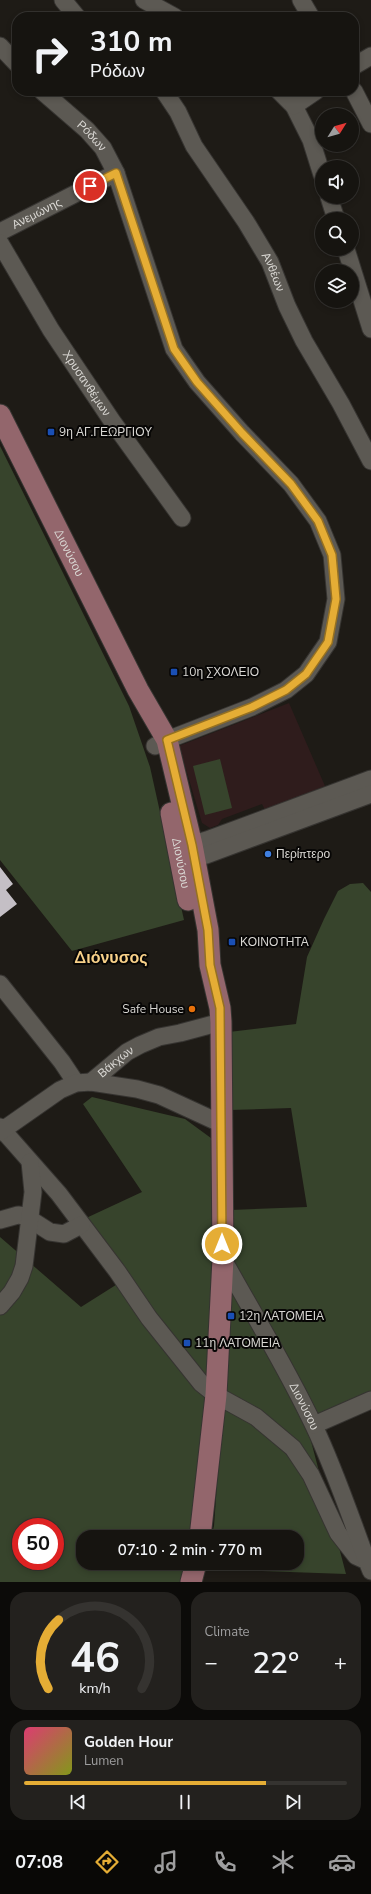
<!DOCTYPE html>
<meta charset="utf-8">
<style>
:root{--surface:#161410;--page:#23211e;--text:#f1f3f6;--muted:#9e9e9f;--line:#353330;--accent:#e5ad35}
body{margin:0;font-family:"Nunito Sans",sans-serif;background:var(--page);color:var(--text);height:100vh;display:flex;flex-direction:column;font-size:15px;white-space:nowrap}
*{box-sizing:border-box;margin:0}
p{font-size:13px;color:var(--muted)}
.icon{flex:none;width:22px;height:22px;fill:none;stroke:currentColor;stroke-width:2;stroke-linecap:round;stroke-linejoin:round}
.map{position:relative;height:1582px;overflow:hidden}
.sheet{display:flex;flex-direction:column;gap:10px;padding:10px;background:#0c0b09;flex:1}
.sheet>*{flex:none}
.guide{position:absolute;left:12px;top:12px;width:347px;height:84px;border-radius:16px;box-shadow:0 2px 6px #0003,0 0 0 1px var(--line);background:#161410;color:var(--text);overflow:hidden}
.needle{width:26px;rotate:53deg}
.fabs{position:absolute;left:315px;top:108px;display:grid;gap:8px}
.fabs a{display:grid;place-items:center;width:44px;height:44px;border-radius:50%;background:var(--surface);box-shadow:0 2px 6px #0003,0 0 0 1px var(--line);font-size:20px}
.speed{position:absolute;left:12px;top:1518px;display:flex;gap:8px;font-size:20px;font-weight:700;text-align:center}
.speed>*{display:grid;place-content:center;width:52px;height:52px;border-radius:50%;background:var(--surface);box-shadow:0 2px 6px #0003,0 0 0 1px var(--line);line-height:1}
.speed .limit{border:6px solid #d22;background:#fff;color:#111}
.pin{position:absolute;display:grid;place-items:center;width:34px;height:34px;color:#fff;margin:-17px;border:2px solid #fff;border-radius:50%;box-shadow:0 1px 4px #0007}
.me{position:absolute;width:44px;margin:-22px;rotate:0deg;stroke-linejoin:round;filter:drop-shadow(0 0 3px #0008)}
.turn{display:flex;align-items:center;gap:14px;height:84px;padding:0 12px;font-size:18px}
.turn .icon{width:52px;height:52px;stroke-width:2.5}
.turn b{display:block;font-size:28px;line-height:34px}
.big{font-size:30px;font-weight:600;line-height:1.1}
.sheet .card{flex:1;display:flex;flex-direction:column;justify-content:center;gap:6px;min-width:0;padding:0 14px;border-radius:16px;background:var(--page)}
.sheet .dial{align-items:center;gap:0}
.dial svg{height:104px;overflow:visible;fill:none;stroke:var(--line);stroke-width:7;stroke-linecap:round;text-anchor:middle}
.dial text{fill:var(--text);stroke:none}
.song{display:flex;align-items:center;gap:12px}
.cover{width:48px;height:48px;border-radius:6px;background:linear-gradient(135deg,hsl(340 70% 55%),hsl(70 70% 35%))}
.played{height:4px;border-radius:2px;background:linear-gradient(90deg,var(--accent) 75%,var(--line) 75%)}
.keys{display:flex;justify-content:space-around;direction:ltr}
.heat{display:flex;justify-content:space-between;align-items:center;font-size:22px;direction:ltr}
.sheet .tiles{flex:1;display:grid;gap:10px;grid-template-columns:1fr 1fr}
.card:last-child{grid-column:span 2}
.trip{position:absolute;left:76px;top:1530px;width:228px;height:40px;border-radius:16px;background:var(--surface);box-shadow:0 2px 6px #0003,0 0 0 1px var(--line);font-weight:600;line-height:40px;text-align:center}
.menu{display:flex;height:64px;justify-content:space-around;align-items:center;background:#090806;color:var(--muted)}
.menu .icon{width:28px;height:28px}
.menu .active{color:var(--accent)}
.menu b{font-size:18px;color:var(--text)}
.map>svg:first-child{display:block}
</style>
<div class="map">
<svg width="371" height="1582" viewBox="0 0 371 1582">
<rect width="100%" height="100%" fill="#1e1b16"/>
<!-- education -->
<path fill="#2f1c1c" d="M289,703l36,83 -60,24 -3,-6 -40,15 -4,6 -8,3 -8,-5 -23,-77z"/>
<!-- green -->
<path fill="#37442c" fill-rule="evenodd" d="M0,446l129,260 21,61 34,153 -112,31 -72,-91z
M220,759l12,49 -27,7 -12,-49z
M363,883l8,9v499l-65,31 40,152 -143,-5 2,-6h92v-26h-86l3,-11 10,-141 7,-175 76,-3 -16,-99 -61,2 -1,-78 67,-8 11,-67 17,-38 14,-28 12,-7z
M92,1097l93,22 30,22c-3,132 -5,265 -26,396h-106v26h102l-5,19h-180v-345l81,70 38,-24 -35,-64 58,-27 -59,-88zM21,1527h34v34h-34z"/>
<!-- building -->
<path fill="#c4bfc5" d="M0,867l13,17 -7,6 11,14 -17,13z"/>
<g fill="none" stroke-linecap="round" stroke-linejoin="round">
<!-- minor casing -->
<g stroke="#363431" stroke-width="19">
<g id="minor">
<path d="M63,0l14,17"/>
<path d="M144,0l31,17"/>
<path d="M301,0l10,17"/>
<path d="M0,46l17,18"/>
<path d="M354,66l17,-10"/>
<path id="s1" d="M42,91l45,39 16,18 13,25 58,176 23,33 45,51 49,51 27,37 14,34 4,44 -8,43 -22,32 -20,16 -34,17 -85,33 -12,6"/>
<path id="s2" d="M164,91l14,21 16,34 52,76 24,40 17,44 17,35 37,63 30,57"/>
<path d="M279,91l15,15 17,34 11,35"/>
<path d="M354,91l17,33"/>
<path d="M294,106l22,-15"/>
<path d="M329,197l7,22"/>
<path id="s3" d="M0,232l116,-59"/>
<path id="s4" d="M0,243l51,87 61,91 70,97"/>
<path d="M346,249l25,80"/>
<path d="M179,848l28,-8 164,-61"/>
<path d="M183,861l23,-6 165,-61"/>
<path d="M0,984l62,78 14,21"/>
<path id="s5" d="M91,1082l36,-30 13,-7 19,-8 21,-4 41,-11"/>
<path d="M0,1127l59,67 58,77 32,47 52,65 15,12 40,22 37,31 18,27 27,58 18,23 11,5 4,10"/>
<path d="M0,1132l60,-42 16,-7 15,-1 46,7 22,6 63,29"/>
<path d="M0,1220l18,-5 7,1 25,16 14,2 17,-9"/>
<path id="s6" d="M223,1259c30,55 64,109 91,167 21,44 36,90 53,135l4,2"/>
<path d="M0,1306l12,-14 8,-14 4,-12 9,-74 -3,-30"/>
<path d="M314,1425l57,-25"/>
</g>
</g>
<!-- major casing -->
<g stroke="#363431" stroke-width="23">
<g id="major">
<path id="s7" d="M0,415l138,275 29,50 25,105 16,85 2,35 10,43 1,14 2,237 -7,136 -16,142"/>
<path id="s8" d="M171,813l17,87"/>
<path d="M191,1582l5,-19"/>
</g>
</g>
<!-- minor -->
<use href="#minor" stroke="#5c5953" stroke-width="17"/>
<!-- major -->
<use href="#major" stroke="#93666c" stroke-width="21"/>
</g>
<g fill="none" stroke-linecap="round" stroke-linejoin="round">
<!-- route casing -->
<g stroke="#957022" stroke-width="10">
<path id="route" d="M90,186l26,-13 58,176 23,33 45,51 49,51 27,37 14,34 4,44 -8,43 -22,32 -20,16 -34,17 -85,33 25,105 16,85 2,35 10,43 2,236"/>
</g>
<!-- route -->
<use href="#route" stroke="#e5ad35" stroke-width="7"/>
</g>
<!-- markers -->
<g fill="#1a4fb4" stroke="#070605" stroke-width="1.5">
<rect x="47" y="428" width="8" height="8" rx="2"/>
<rect x="170" y="668" width="8" height="8" rx="2"/>
<rect x="228" y="938" width="8" height="8" rx="2"/>
<rect x="227" y="1312" width="8" height="8" rx="2"/>
<rect x="183" y="1339" width="8" height="8" rx="2"/>
</g>
<circle fill="#3f7fe0" stroke="#070605" stroke-width="1.5" cx="268" cy="854" r="4"/>
<circle fill="#e8710a" stroke="#070605" stroke-width="1.5" cx="192" cy="1009" r="4"/>
<g text-anchor="middle" stroke-width="4" stroke-linejoin="round" paint-order="stroke">
<!-- street labels -->
<g font-size="12" fill="#d9d7d3" stroke="#070605">
<text dy="4" stroke="none"><textPath href="#s1" startOffset="67">Ρόδων</textPath></text>
<text dy="4" stroke="none"><textPath href="#s3" startOffset="41">Ανεμώνης</textPath></text>
<text dy="4" stroke="none"><textPath href="#s2" startOffset="212">Ανθέων</textPath></text>
<text dy="4" stroke="none"><textPath href="#s4" startOffset="165">Χρυσανθέμων</textPath></text>
<text dy="4" stroke="none"><textPath href="#s7" startOffset="154">Διονύσου</textPath></text>
<text dy="4" stroke="none"><textPath href="#s8" startOffset="51">Διονύσου</textPath></text>
<text dy="4" stroke="none"><textPath href="#s5" startOffset="32">Βάκχων</textPath></text>
<text dy="4" stroke="none"><textPath href="#s6" startOffset="168">Διονύσου</textPath></text>
</g>
<!-- poi labels -->
<g font-size="12" fill="#d9d7d3" stroke="#070605" text-anchor="start">
<text x="59" y="436">9η ΑΓ.ΓΕΩΡΓΙΟΥ</text>
<text x="182" y="676">10η ΣΧΟΛΕΙΟ</text>
<text x="276" y="858">Περίπτερο</text>
<text x="240" y="946">ΚΟΙΝΟΤΗΤΑ</text>
<text x="184" y="1013" text-anchor="end">Safe House</text>
<text x="239" y="1320">12η ΛΑΤΟΜΕΙΑ</text>
<text x="195" y="1347">11η ΛΑΤΟΜΕΙΑ</text>
</g>
<!-- district labels -->
<g font-size="16" font-weight="bold" fill="#f8d189" stroke="#070605">
<text x="111" y="963">Διόνυσος</text>
</g>
</g>
</svg>
<div class="fabs">
<a><svg class="needle" viewBox="-14 -14 28 28"><path d="M0-13l5 13h-10z" fill="#e53935"/><path d="M0 13l5-13h-10z" fill="#9e9e9f"/></svg></a>
<a><svg class="icon" aria-label="sound" viewBox="0 0 24 24"><path d="M4 9h4l5-4v14l-5-4H4zM17 9q2 3 0 6"/></svg></a>
<a><svg class="icon" aria-label="search" viewBox="0 0 24 24"><circle cx="10" cy="10" r="6"/><path d="M15 15l6 6"/></svg></a>
<a><svg class="icon" aria-label="layers" viewBox="0 0 24 24"><path d="M12 4l9 5-9 5-9-5zM3 14l9 5 9-5"/></svg></a>
</div>
<div class="speed"><div class="limit">50</div></div>
<div class="pin" style="left:90px;top:186px;background:#d93025"><svg class="icon" aria-label="arrive" viewBox="0 0 24 24"><path d="M6 21V4h12l-3 4 3 4H6"/></svg></div>
<svg class="me" style="left:222px;top:1244px" viewBox="-20 -20 40 40"><circle r="17" fill="#e5ad35" stroke="#fff" stroke-width="3"/><path d="M0-11L8 9 0 5-8 9z" fill="#fff"/></svg>
<div class="trip">07:10 · 2 min · 770 m</div>
<div class="guide">
<div class="turn"><svg class="icon" aria-label="right" viewBox="0 0 24 24"><path d="M7 20v-9h11M14 6l5 5-5 5"/></svg><div><b>310 m</b>Ρόδων</div></div>
</div>
</div>
<section class="sheet">
<div class="tiles">
<div class="card dial"><svg viewBox="0 0 100 80">
<path d="M14 69A42 42 0 1 1 86 69"/>
<path d="M14 69A42 42 0 0 1 22 16" stroke="#e5ad35"/>
<text x="50" y="56" font-size="32" font-weight="700">46</text>
<text x="50" y="72" font-size="11">km/h</text>
</svg></div>
<div class="card"><p>Climate</p>
<div class="heat"><a>−</a><b class="big">22°</b><a>+</a></div>
</div>
<div class="card">
<div class="song"><i class="cover"></i><div><b>Golden Hour</b><p>Lumen</p></div></div>
<div class="played"></div>
<div class="keys"><svg class="icon" aria-label="previous" viewBox="0 0 24 24"><path d="M18 5L8 12l10 7zM5 5v14"/></svg><svg class="icon" aria-label="pause" viewBox="0 0 24 24"><path d="M8 5v14M16 5v14"/></svg><svg class="icon" aria-label="next" viewBox="0 0 24 24"><path d="M6 5l10 7-10 7zM19 5v14"/></svg></div>
</div>
</div>
</section>
<nav class="menu">
<b>07:08</b>
<svg class="icon active" aria-label="directions" viewBox="0 0 24 24"><path d="M12 3l9 9-9 9-9-9zM9 14v-3h6M13 9l2 2-2 2"/></svg>
<svg class="icon" aria-label="music" viewBox="0 0 24 24"><path d="M9 18V5l10-2v13"/><circle cx="6" cy="18" r="3"/><circle cx="16" cy="16" r="3"/></svg>
<svg class="icon" aria-label="phone" viewBox="0 0 24 24"><path d="M5 4h4l2 5-3 2q2 4 5 5l2-3 5 2v4C11 20 4 13 5 4z"/></svg>
<svg class="icon" aria-label="climate" viewBox="0 0 24 24"><path d="M12 3v18M4 7l16 10M4 17L20 7"/></svg>
<svg class="icon" aria-label="car" viewBox="0 0 24 24"><path d="M5 17H2v-5l4-1 3-4h7l3 4 3 1v5h-3M9 17h6M6 11h13"/><circle cx="7" cy="17" r="2"/><circle cx="17" cy="17" r="2"/></svg>
</nav>
